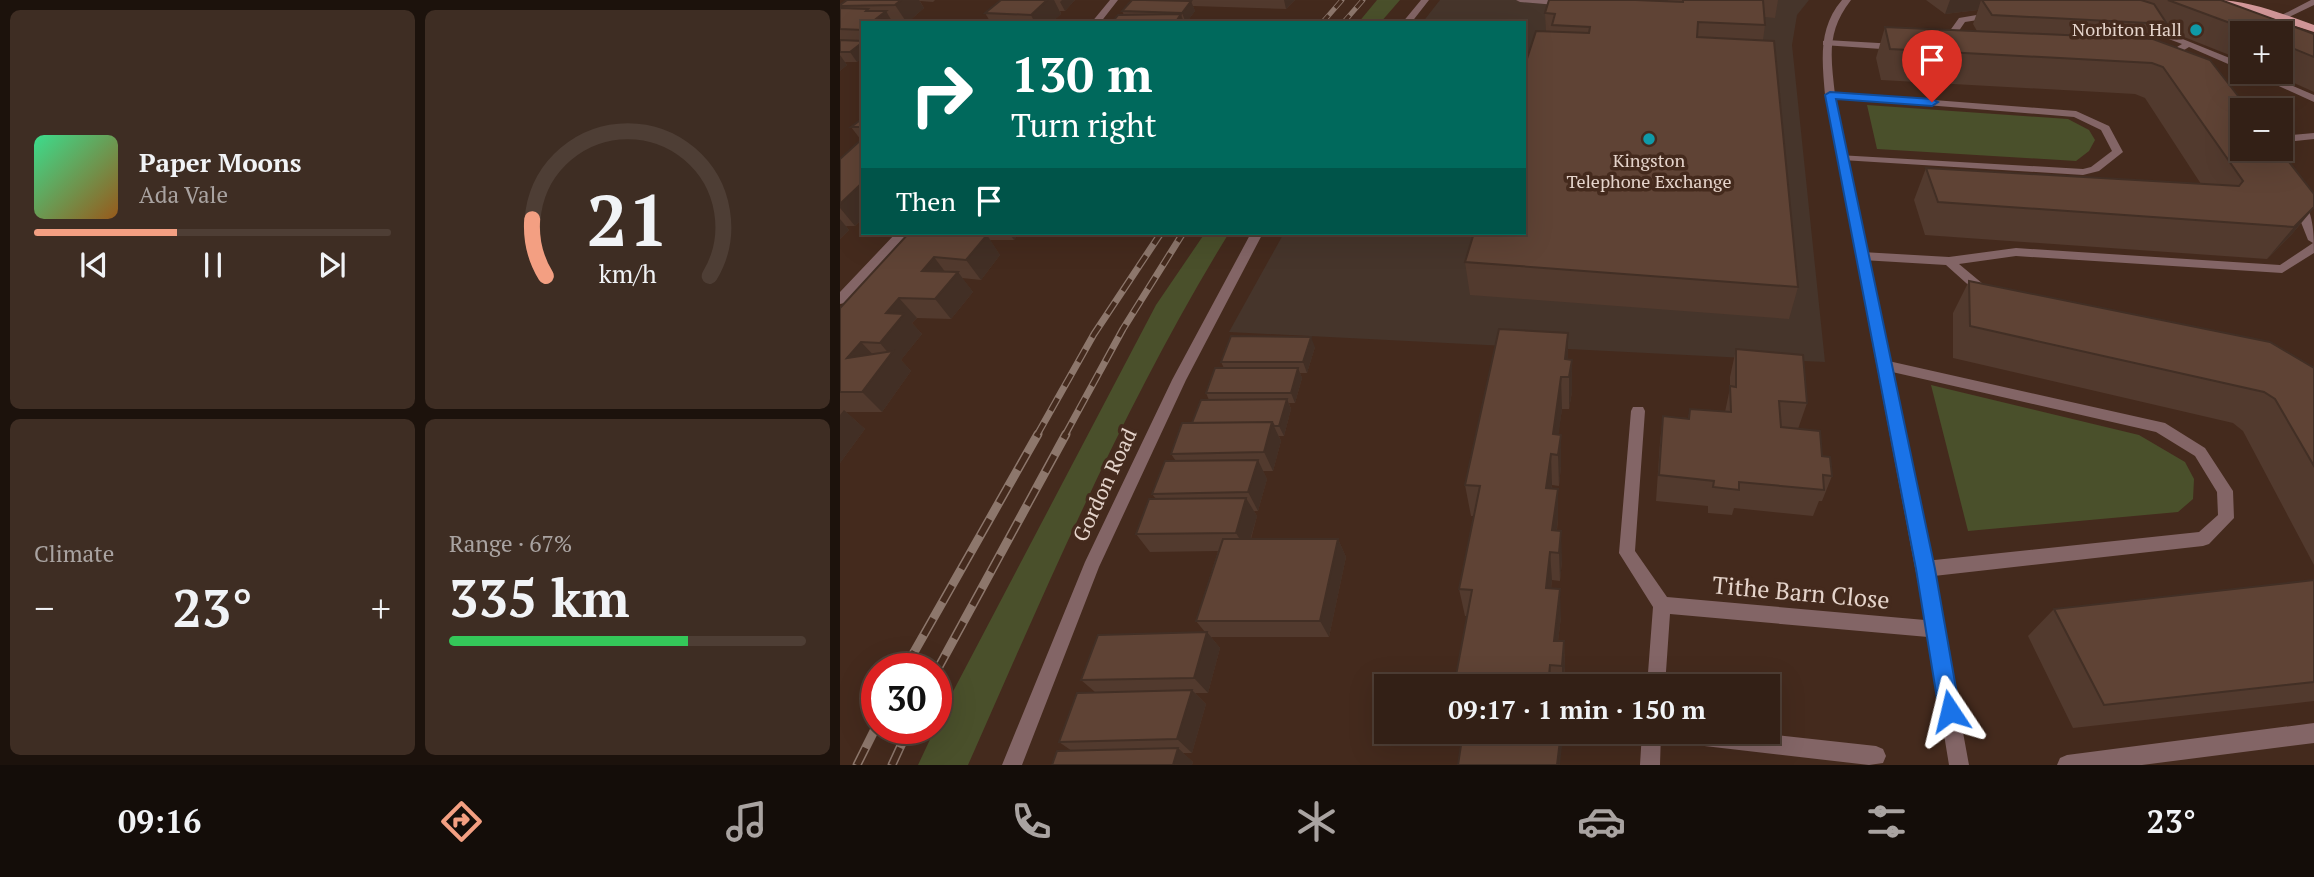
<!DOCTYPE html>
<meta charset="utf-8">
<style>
:root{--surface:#332016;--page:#3e2d23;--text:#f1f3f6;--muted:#a9a3a1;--line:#4e3e35;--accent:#f39f82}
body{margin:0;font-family:"PT Serif",serif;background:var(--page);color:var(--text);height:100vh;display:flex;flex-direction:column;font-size:26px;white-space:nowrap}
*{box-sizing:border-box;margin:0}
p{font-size:23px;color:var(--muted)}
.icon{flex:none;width:38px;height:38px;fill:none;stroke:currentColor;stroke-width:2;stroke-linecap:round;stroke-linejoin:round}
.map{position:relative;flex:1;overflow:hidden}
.sheet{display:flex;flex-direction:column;gap:10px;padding:10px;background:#1c120c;width:840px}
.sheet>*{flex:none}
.banner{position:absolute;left:21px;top:21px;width:665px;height:214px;border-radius:0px;box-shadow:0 7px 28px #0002,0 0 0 2px var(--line);background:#00695c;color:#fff;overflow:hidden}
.tools{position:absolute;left:1390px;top:21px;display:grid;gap:14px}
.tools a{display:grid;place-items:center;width:63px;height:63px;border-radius:0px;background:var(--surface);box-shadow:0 7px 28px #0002,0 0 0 2px var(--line);font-size:35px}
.speed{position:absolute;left:21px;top:653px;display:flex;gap:14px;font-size:35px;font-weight:700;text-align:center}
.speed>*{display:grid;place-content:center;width:91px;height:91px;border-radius:50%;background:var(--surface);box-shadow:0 7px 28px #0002,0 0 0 2px var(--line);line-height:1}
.speed .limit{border:10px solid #d22;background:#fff;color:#111}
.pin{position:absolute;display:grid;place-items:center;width:60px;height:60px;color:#fff;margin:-72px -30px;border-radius:50% 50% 50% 0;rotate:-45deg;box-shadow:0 0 7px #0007}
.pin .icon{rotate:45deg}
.me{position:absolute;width:77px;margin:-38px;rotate:350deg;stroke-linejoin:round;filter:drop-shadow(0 0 5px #0008)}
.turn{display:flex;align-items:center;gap:24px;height:147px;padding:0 35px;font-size:32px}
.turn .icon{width:91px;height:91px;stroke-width:2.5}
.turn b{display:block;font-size:49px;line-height:60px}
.then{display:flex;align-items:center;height:66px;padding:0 35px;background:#0003;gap:14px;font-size:26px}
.big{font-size:52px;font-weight:700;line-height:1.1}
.sheet .tile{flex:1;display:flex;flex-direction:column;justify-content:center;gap:10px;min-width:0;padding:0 24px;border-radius:10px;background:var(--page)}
.sheet .dial{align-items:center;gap:0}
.dial svg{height:182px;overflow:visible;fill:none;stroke:var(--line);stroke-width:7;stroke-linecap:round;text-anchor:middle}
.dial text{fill:var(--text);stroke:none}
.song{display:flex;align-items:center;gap:21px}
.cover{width:84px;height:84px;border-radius:10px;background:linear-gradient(135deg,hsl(150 70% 55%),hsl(30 70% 35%))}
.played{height:7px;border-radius:4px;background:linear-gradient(90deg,var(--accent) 40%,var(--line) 40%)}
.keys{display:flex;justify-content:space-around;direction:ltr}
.heat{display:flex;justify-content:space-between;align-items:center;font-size:38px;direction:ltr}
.charge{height:10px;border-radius:5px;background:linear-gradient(90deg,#34c759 67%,var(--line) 0)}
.sheet .tiles{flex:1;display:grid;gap:10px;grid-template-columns:repeat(2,1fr)}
.trip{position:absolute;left:534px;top:674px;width:406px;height:70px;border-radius:0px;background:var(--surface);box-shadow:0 7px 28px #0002,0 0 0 2px var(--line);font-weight:700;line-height:70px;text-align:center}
.dock{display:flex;height:112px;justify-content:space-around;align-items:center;background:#140d09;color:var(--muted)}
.dock .icon{width:49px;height:49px}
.dock .active{color:var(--accent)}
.dock b{font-size:32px;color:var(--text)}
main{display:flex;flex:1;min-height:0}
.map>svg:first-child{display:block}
</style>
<main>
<section class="sheet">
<div class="tiles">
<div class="tile">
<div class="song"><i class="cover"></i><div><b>Paper Moons</b><p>Ada Vale</p></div></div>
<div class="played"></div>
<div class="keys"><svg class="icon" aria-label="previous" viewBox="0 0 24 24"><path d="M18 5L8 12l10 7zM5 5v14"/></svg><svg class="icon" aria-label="pause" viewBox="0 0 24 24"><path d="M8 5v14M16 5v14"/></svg><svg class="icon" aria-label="next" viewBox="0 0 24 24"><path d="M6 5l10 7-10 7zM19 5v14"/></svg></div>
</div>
<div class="tile dial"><svg viewBox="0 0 100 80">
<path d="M14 69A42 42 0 1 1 86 69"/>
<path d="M14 69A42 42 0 0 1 8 44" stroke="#f39f82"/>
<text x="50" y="56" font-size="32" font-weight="700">21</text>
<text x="50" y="72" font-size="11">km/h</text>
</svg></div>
<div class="tile"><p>Climate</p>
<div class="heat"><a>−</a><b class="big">23°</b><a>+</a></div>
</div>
<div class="tile"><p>Range · 67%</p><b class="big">335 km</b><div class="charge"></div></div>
</div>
</section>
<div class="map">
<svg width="1474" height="765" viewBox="0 0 1474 765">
<rect width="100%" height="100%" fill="#442a1d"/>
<!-- commercial -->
<path fill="#46352b" d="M600,0h369l-12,15 -5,30 33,317 -596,-30 55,-99h240v-210h-102z"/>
<!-- green -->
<path fill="#4a502b" d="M537,0h23l-20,23h-22z
M1027,105l201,14 21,11 6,10 -6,11 -13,10 -199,-12z
M365,233h24c-104,169 -181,351 -261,532h-50l30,-64 208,-396z
M1091,385l208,50 46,27 9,17 -1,20 -15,13 -210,19z"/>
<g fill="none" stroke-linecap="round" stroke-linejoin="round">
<!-- service -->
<path fill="#836566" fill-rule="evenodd" d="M676,0h44l12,3 -4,3 -48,-4z
M1471,0h3v5l-29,14 -7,-2z
M1154,12l4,3 -1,2 -32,5 -18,26 -8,-2 20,-28z
M1302,25h6l94,38v7l-53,-23 -21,13h-6v-4l20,-12 -40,-15z
M986,40l70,4 5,3 -5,3 -73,-5v-4z
M1408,72h12l54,23v7z
M990,92l246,19 33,15 14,26 -24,19 -16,4 -241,-15 -4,-1v-4l245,14 8,-2 21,-16 -11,-21 -27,-13 -247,-20 -2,-2z
M1474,133v6l-29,3 8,32 -1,2h-8l-8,-27h4v-13z
M1459,199c15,8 15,37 15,54l-32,20 -266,-17 -57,8 24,20 7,2 2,3 -2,3 -15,-1 -29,-26 -84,-5 -6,-4 6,-4 87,5 67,-9 264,17 33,-22 -5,-3 -15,-38z
M1044,360l281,63 40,25 28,43 1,27 -25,26 -6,2 -278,31 -6,-3 -2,-5 2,-5 6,-3 274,-29 19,-17 -1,-23 -22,-36 -39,-24 -277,-63 -2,-4z
M1474,723v20l-172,22h-85l3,-7 7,-3z
M820,732h89l127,14 7,3 3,7 -3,7 -14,2 -199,-23 -7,-3z"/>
<!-- minor -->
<path fill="#836566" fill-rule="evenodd" d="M270,0h8l-18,23h-9z
M581,0h8l-18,23h-9z
M1002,0h9c-25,32 -20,57 -16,95l98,474 36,196h-20l-21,-128 -258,-23 -5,72h-18l6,-79 -34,-54 12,-142 2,-4h10l2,4 -10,140 32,46 258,23 -100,-525c-3,-35 -7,-67 17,-95z
M56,233h12l-63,70 -5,1v-12z
M411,233h12l-77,147 -87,187 -77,198h-20l83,-203 87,-182z
M802,732h19l-1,33h-20z"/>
<!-- primary -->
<path fill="#d39799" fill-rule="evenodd" d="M1375,0c33,0 68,14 99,25v7z"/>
<!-- rail-far2 casing -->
<g stroke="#8d776c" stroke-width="5">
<path id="rail-far2" d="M482,23l20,-23
M503,23l20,-23"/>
</g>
<!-- rail-far1 casing -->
<g stroke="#8d776c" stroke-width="7">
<path id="rail-far1" d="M197,435l57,-101 67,-101
M225,435l58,-106 60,-96"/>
</g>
<!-- rail casing -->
<g stroke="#8d776c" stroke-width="9">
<path id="rail" d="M65,668l133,-234
M96,672l130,-238
M17,765l20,-40
M52,765l17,-37"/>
</g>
<!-- rail-far2 -->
<use href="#rail-far2" stroke="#442a1d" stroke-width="3.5" stroke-dasharray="10" stroke-linecap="butt"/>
<!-- rail-far1 -->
<use href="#rail-far1" stroke="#442a1d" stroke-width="4.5" stroke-dasharray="14" stroke-linecap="butt"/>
<!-- rail -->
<use href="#rail" stroke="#442a1d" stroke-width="6" stroke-dasharray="19" stroke-linecap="butt"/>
</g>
<!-- wall -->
<path fill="#523a2e" d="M7,0h88l-2,2 -13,-1 4,7 -17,15h-44v35l-6,4h-12l2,3 -7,6v-66z
M161,0h74l-10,11h-5l1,3 -10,9h-60l-6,-10z
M292,0h163l-9,9 -93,-3 2,5 -9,12h-86l13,-2 11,-6 -2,-4z
M828,0h110l-3,18 -10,-1v8l-2,15 35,247 -9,32 -319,-24 -5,-33 81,-231 -1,-18 123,-11z
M1086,0h295l93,34v58l-44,-20h10v-39h-38v27l-78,-31 -7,12 157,153v14l-22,26 -25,25 -342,-24 -11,-35 12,-32 275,16 -56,-86 -10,-4 -254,-14 -5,-22 9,-31 92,4 -4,-7 5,-14 -33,4z
M23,118v100l-8,8h-9l3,4 -9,9v-80l21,-19 -10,-13z
M69,233h110l-5,7h-24l10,15 -19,25 -19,-2 11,14 -22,27 -34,-1 -5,5 10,11 -21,26 10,11 -29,41h-36l19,17 -25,34v-155z
M1129,281l345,87v197l-71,-134 -10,-8 -280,-65v-45z
M728,333v27h4v32l-3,17h-7l-4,26 3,31 -2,20 -7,-1v3l6,1v30l-1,11 5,30 -2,21 -8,-1 -1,9 10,28 -3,24h6l1,26 -2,19h-109l13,-70h-2l-6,-27 15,-73h-3l-6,-31z
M475,347l-8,26h-7l2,5 -7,25h-6l2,6 -7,27h-5l2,5 -8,30h-10l4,8 -9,32h-4l3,5 -6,23h87l8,18 -17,80h-118l9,11 -12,45h-13l11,11 -14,49h-9l10,9 -1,3h-140l20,-14 -13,-9 36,-50 -14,-12 124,-48 -9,-11 22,-70 -68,1 -14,-18 20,-35 -4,-5 24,-33 -5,-7 38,-54 -3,-7 18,-25 -3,-6z
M896,349l71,54 -9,26 24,27 10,20 -10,25h-3l-6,15 -79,-8 -2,7 -24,-2v-7l-52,-5 4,-59 3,-26 25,2 2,-9 35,3 5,-24v-11z
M1474,580v121l-241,27 -45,-92 26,-27z
M615,732h108v4h-106z"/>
<!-- shaded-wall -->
<path fill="#422f25" d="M61,0h18l5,8 -17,15 -12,-18z
M207,0h7l7,14 -10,9h-16l-4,-8z
M222,0h13l-10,11 -5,-9z
M444,0h11l-9,9z
M1110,0h31l-3,10 -33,4z
M351,1l4,10 -9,12 -4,-10z
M46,11l7,12h-15l-2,-4z
M341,14l3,9h-9z
M23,42v16l-6,4 -7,-10z
M0,55l7,10 -7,6z
M23,182v36l-8,8 -15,-18v-4z
M1474,207l-22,27 -25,25 27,-32z
M0,219l9,11 -9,9z
M169,233h10l-5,7z
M147,235l13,20 -19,25 -15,-20z
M94,257l15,20 -27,-6z
M118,272l15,20 -22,27 -16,-20z
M59,298l18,20 -5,5 10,11 -21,26 10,11 -29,41 -20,-20 28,-37 -10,-12 6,-30z
M728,333v33l-3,-7z
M471,337l4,10 -8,26 -4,-11z
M21,342l19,20 -33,-4z
M732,360v32l-3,17v-32z
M458,368l4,10 -7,25 -4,-10z
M721,377l1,32 -6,46 -3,-21z
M447,399l4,10 -7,27 -5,-10z
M4,410l21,19 -25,34v-48z
M432,422l9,19 -8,30 -9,-19z
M721,435v31l-2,20 -1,-31z
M711,454l1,31 -5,33 -1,-30z
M418,460l9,19 -9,32 -10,-19z
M718,489v30l-4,33 -2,-22z
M406,498l11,18 -10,35 -11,-18z
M721,531l1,29 -2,21 -1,-28z
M498,539l8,18 -17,80 -9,-16z
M710,552l2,28 -4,35 -2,-27z
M720,589l1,28 -6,49 -1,-25z
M367,632l13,16 -12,45 -14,-15z
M724,641l1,26 -3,19v-20z
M710,665l1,21h-3z
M352,690l14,14 -14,49 -15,-14z
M721,732h2v4l-3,29h-3z
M338,748l15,14 -1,3h-19z"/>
<!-- building -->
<path fill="#5f4335" stroke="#422f25" stroke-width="2" d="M7,0h54l-6,5 -55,1v-1z
M161,0h46l-16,15 -46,-2z
M292,0h13l46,1 -9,12 -60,-2z
M709,0h87l47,2v-2h80l2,25 -67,-3 -1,15 77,4 24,246 -333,-25 9,-29h50v-165l12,-37 53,2 1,-6 -38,-2 3,-11 -10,-1z
M1142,0h159l13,4 13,20 -175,-9z
M1328,0h53l93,34v23l-34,-14v-10h-23z
M0,8l28,1 -2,2h20l-10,8 13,1 -4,3h-22v7l-23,-1z
M341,14l-6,9h-38l-1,-2h-23l5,-6z
M262,20l34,1 -2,2h-34z
M1045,27l268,12 57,21 39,50h-7v39h37l35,45v13l-20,20 -356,-25 -12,-34 313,18 4,-5 -80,-114 -11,-4 -262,-14z
M0,40l23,1v1l-13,10h-10z
M23,118v9h-12z
M23,138v44l-23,22v-45z
M69,233h46l32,2 -21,25 -32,-3 -12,14 36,1 -23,27 -36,-1 -13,15 18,1 -24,29 -19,-1 -14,16 46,-7 -31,41h-22v-84z
M1129,281l301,61 44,26v98l-39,-67 -11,-7 -294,-66z
M659,329l69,4 -3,26 7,1 -3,17h-8l-8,57 8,1 -3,20 -7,-1 -5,34 12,1 -6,41 9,1 -2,22 -9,-1 -4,36 14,1 -6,52h10l-2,25 -12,-1 -2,21h-94l18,-96 -13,-1 21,-103 -15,-1z
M391,336l80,1 -8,25h-82z
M896,349l67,6 4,48 -28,-2 2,26 39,4 2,25 8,1 2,19 -9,-1 1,15 -85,-8v8l-26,-3 1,-6 -55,-6 4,-59 26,3 1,-10 41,3 -1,-26 6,1z
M375,368h83l-7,25h-85z
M447,399l-8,27h-5l-2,-4 -80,1 9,-23z
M432,422l-8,30 -93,2 11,-31z
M418,460l-10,32 -96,2 13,-33z
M406,498l-10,35 -100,1 13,-35z
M383,539h115l-18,82h-124z
M1474,580v102l-210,23 -50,-96z
M367,632l-13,46 -113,2 17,-45z
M352,690l-15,49 -118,3 18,-49z
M623,732h98l-4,33h-99z
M338,748l-5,17h-121l5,-14z"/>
<!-- route -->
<path fill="#1a73e8" stroke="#114b97" stroke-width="2" d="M990,92l102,7 6,3 -6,4 -96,-7 99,470 25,142 -3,7 -7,3 -8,-3 -3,-7 -23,-142 -91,-474z"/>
<!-- markers -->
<g fill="#0f9aa8" stroke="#442a1d" stroke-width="2.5">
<circle cx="1356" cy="30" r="7"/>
<circle cx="809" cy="139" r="7"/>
</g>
<g text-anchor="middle" stroke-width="7" stroke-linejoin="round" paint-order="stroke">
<!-- far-poi labels -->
<g font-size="18" fill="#e5d4cb" stroke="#442a1d" text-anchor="end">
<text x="1342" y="36">Norbiton Hall</text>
<text x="809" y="167" text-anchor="middle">Kingston<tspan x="809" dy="21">Telephone Exchange</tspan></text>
</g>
<!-- street labels -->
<g font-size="21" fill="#e5d4cb" stroke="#442a1d">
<text transform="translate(265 485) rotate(-65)" y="7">Gordon Road</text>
</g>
<!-- near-street labels -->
<g font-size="24" fill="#e5d4cb" stroke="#442a1d">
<text transform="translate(961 593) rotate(5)" y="8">Tithe Barn Close</text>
</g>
</g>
</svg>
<div class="tools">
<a>+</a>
<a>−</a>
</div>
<div class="speed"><div class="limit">30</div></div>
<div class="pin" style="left:1092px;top:102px;background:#d93025"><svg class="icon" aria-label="arrive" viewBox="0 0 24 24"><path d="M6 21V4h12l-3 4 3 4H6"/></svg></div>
<svg class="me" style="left:1110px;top:711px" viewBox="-20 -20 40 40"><path d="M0-17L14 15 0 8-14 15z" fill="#1a73e8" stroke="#fff" stroke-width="4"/></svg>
<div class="trip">09:17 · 1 min · 150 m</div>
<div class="banner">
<div class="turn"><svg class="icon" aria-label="right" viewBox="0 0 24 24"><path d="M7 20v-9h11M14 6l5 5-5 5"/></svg><div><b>130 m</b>Turn right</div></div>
<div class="then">Then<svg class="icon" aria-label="arrive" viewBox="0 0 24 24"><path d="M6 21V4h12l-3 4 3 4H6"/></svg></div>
</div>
</div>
</main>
<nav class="dock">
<b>09:16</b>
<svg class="icon active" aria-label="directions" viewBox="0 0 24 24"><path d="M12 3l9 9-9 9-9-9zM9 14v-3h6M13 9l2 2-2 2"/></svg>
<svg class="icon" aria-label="music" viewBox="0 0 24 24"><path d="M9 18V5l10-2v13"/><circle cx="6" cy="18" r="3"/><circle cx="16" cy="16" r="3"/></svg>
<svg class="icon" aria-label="phone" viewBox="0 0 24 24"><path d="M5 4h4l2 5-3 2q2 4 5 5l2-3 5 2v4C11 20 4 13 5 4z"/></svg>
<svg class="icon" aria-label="climate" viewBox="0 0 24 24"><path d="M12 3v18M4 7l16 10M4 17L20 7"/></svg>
<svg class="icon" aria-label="car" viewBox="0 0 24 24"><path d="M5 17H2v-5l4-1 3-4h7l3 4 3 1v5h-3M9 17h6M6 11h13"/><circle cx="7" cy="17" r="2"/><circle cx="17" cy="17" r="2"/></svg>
<svg class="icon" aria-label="filters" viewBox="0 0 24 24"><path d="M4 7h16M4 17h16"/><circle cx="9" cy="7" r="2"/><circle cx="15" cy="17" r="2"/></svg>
<b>23°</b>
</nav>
